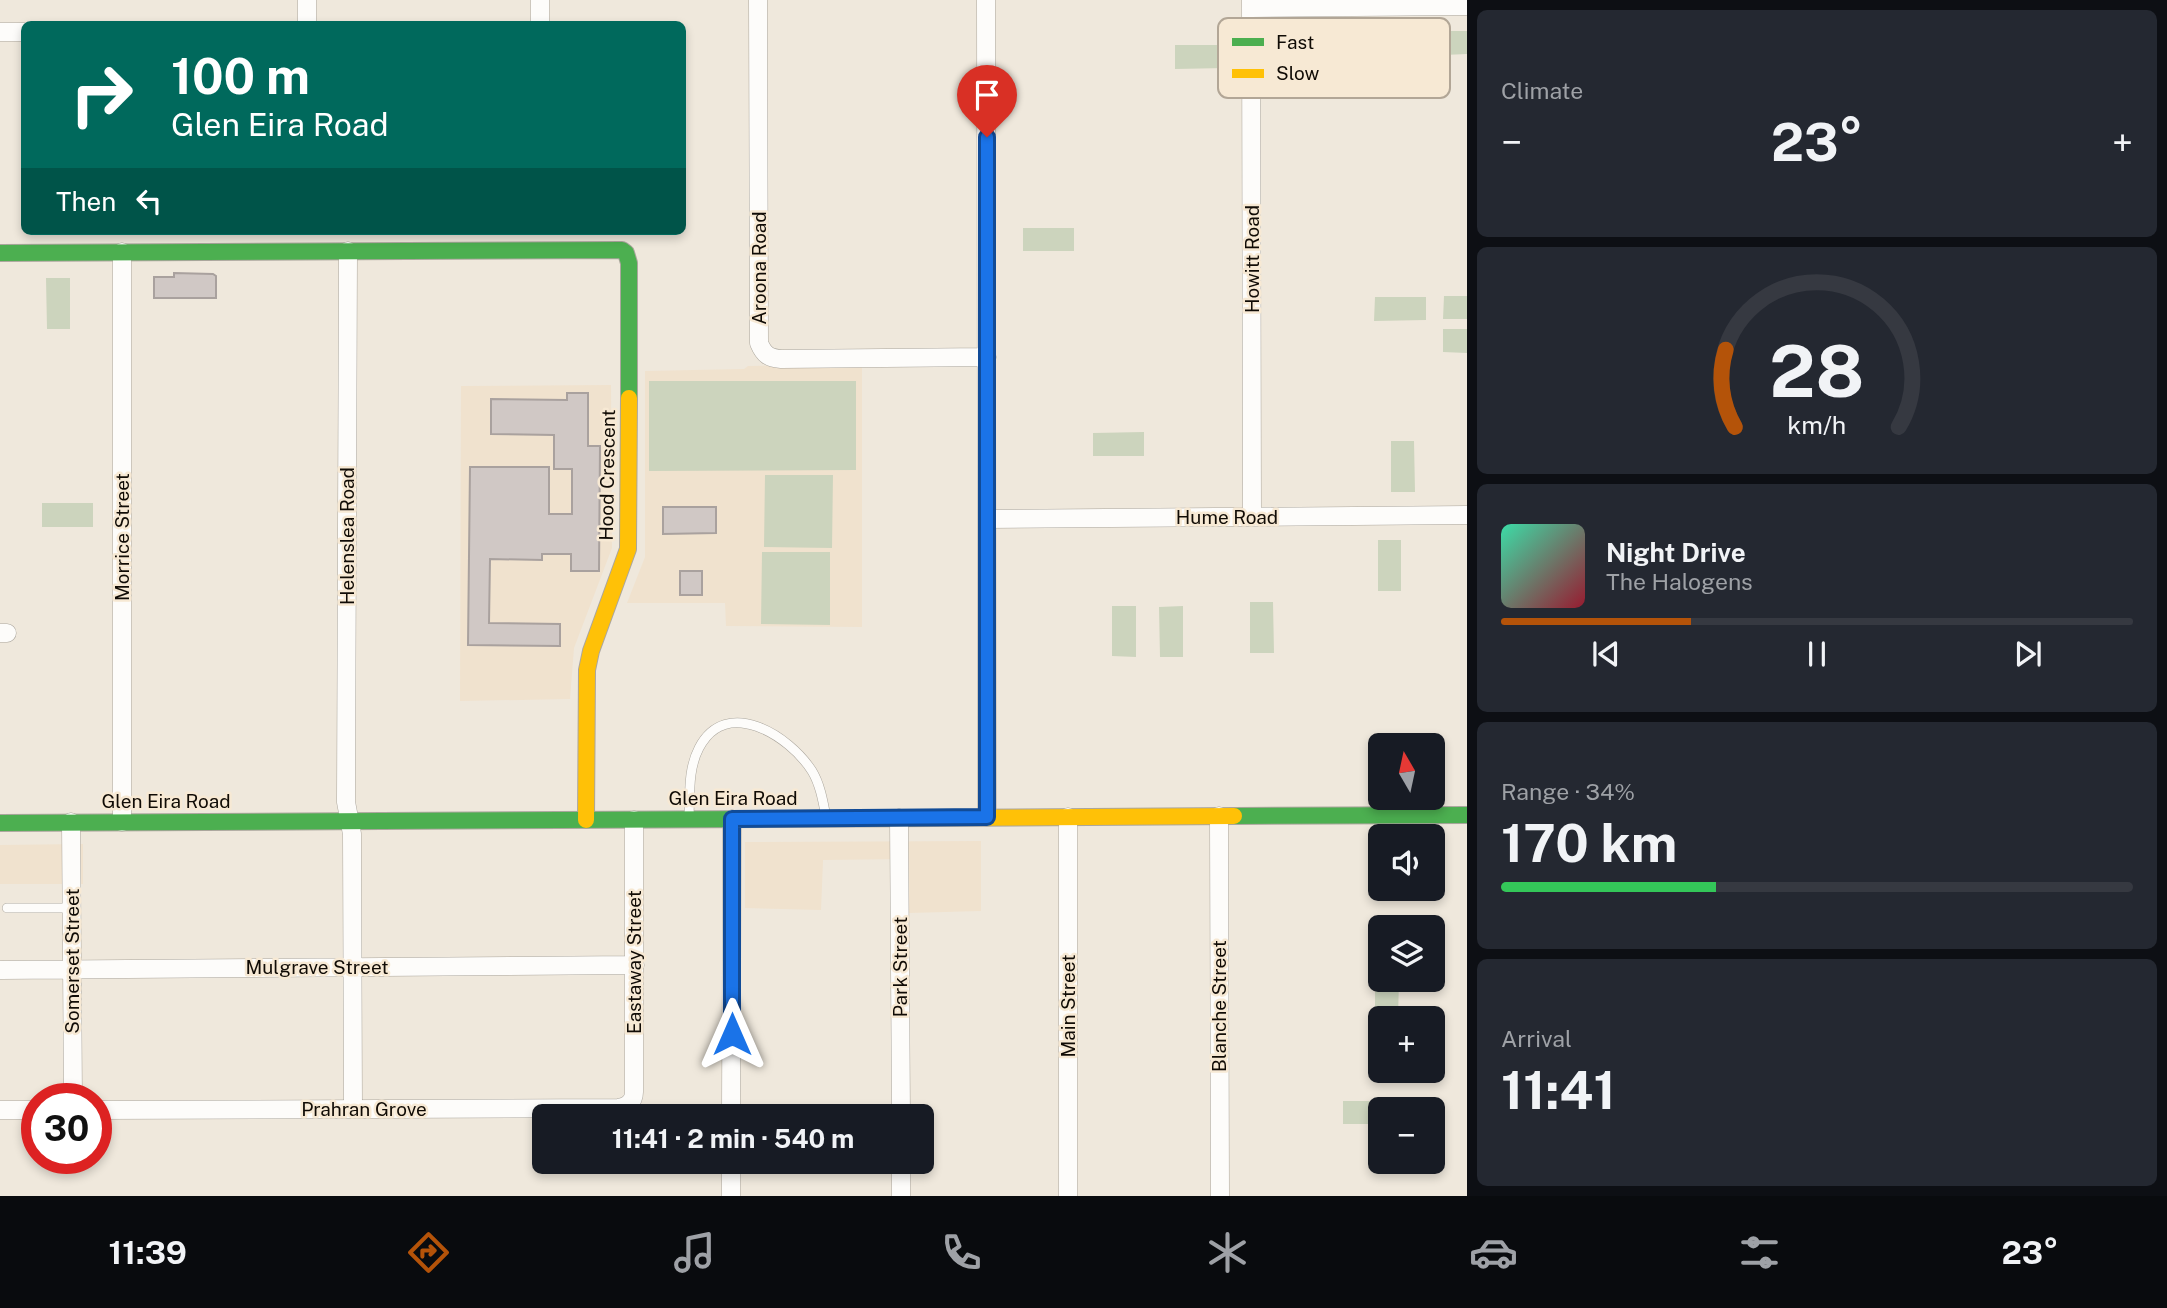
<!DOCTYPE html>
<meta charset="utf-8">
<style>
:root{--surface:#171b24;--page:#242831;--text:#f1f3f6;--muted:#9ea1a6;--line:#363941;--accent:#b45309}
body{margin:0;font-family:"Public Sans",sans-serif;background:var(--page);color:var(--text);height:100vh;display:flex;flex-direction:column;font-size:26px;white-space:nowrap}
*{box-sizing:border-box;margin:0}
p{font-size:23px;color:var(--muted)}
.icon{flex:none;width:38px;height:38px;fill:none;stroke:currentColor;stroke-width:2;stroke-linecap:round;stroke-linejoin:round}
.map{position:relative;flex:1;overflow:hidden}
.side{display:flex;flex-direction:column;gap:10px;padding:10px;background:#0d0f14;width:700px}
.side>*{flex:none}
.top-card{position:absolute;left:21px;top:21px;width:665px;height:214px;border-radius:10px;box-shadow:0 4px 10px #0003;background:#00695c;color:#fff;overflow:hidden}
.needle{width:46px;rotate:351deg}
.buttons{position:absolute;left:1368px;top:733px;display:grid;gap:14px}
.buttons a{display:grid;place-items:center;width:77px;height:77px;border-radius:10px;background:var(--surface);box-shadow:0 4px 10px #0003;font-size:35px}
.speed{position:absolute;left:21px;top:1083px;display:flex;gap:14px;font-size:35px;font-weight:700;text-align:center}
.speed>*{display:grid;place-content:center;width:91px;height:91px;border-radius:50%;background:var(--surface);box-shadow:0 4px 10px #0003;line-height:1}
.speed .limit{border:10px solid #d22;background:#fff;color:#111}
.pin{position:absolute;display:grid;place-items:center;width:60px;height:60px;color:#fff;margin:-72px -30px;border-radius:50% 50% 50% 0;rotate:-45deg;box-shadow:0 0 7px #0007}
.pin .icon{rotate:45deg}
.me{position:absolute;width:77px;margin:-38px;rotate:0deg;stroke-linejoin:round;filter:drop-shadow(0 0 5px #0008)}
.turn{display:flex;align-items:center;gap:24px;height:147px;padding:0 35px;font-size:32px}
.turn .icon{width:91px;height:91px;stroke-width:2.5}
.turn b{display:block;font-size:49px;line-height:60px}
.then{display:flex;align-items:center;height:66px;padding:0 35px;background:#0003;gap:14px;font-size:26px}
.big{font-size:52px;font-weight:700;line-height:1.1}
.side .widget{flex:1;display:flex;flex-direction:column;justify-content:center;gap:10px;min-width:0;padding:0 24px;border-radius:10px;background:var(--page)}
.side .dial{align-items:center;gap:0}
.dial svg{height:182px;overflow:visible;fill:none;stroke:var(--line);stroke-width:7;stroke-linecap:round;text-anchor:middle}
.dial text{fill:var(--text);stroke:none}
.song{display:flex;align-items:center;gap:21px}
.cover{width:84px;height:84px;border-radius:10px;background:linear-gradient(135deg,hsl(160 70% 55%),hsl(350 70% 35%))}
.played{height:7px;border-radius:4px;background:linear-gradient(90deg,var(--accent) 30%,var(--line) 30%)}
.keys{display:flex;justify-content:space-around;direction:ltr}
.heat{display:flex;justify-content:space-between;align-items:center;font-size:38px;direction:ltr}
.charge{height:10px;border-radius:5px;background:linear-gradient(90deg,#34c759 34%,var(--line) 0)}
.trip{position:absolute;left:532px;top:1104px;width:402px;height:70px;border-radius:10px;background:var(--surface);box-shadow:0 4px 10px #0003;font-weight:700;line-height:70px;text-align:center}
.tab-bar{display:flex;height:112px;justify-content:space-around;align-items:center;background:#090b0e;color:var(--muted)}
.tab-bar .icon{width:49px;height:49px}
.tab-bar .active{color:var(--accent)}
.tab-bar b{font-size:32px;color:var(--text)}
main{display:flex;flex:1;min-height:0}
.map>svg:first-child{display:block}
</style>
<main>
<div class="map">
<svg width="1467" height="1196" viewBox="0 0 1467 1196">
<rect width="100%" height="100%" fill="#efe8dc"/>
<!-- built -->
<path fill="#f0e2ce" d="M862,364v263l-136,-1 -1,-23h-98l18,-46v-186l99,-2 4,-3z
M611,385l1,163 -38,100 -4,51 -110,2 1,-315z
M981,841v70l-73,2 -1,-54 -84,1 -2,50 -76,-2v-66z
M83,844v40h-83v-39z"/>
<!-- green -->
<path fill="#ccd4bd" d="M1444,31h23v23l-23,1z
M1175,45h51v23l-51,1z
M1023,228h51v23h-51z
M46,278h24v51h-23z
M1444,296h23v23h-24z
M1375,297h51v23l-52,1z
M1443,329h24v24l-24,-1z
M649,381h207v89l-207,1z
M1144,432v24h-51v-23z
M1391,441h23l1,51h-24z
M765,475h68l-1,73 -68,-1z
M42,503h51v24h-51z
M1378,540h23v51h-23z
M762,552h68v73l-69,-1z
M1250,602h23l1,51h-24z
M1112,606h24v51l-24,-1z
M1183,606v51h-23l-1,-50z
M1375,979l24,1 -1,38h-17v12h-6z
M1343,1101h51v8l-13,1v14h-38z
M1376,1150h5v12h46v11l-51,1z"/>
<!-- building -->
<path fill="#d0c8c5" stroke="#a9a19e" stroke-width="2" d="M174,273l39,1 3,2v22h-62v-21h20z
M567,393h21v53h12l-1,125h-28v-17h-29v6l-52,-1 -1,64 71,1v22l-92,-1 2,-178h79v47h23v-45h-18v-34l-63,-1v-35l76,1z
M663,507h53v26l-53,1z
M680,571h22v24h-22z"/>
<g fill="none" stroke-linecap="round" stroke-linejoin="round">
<!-- lane casing -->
<g stroke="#aba69d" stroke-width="10">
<path id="lane" d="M689,817c1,-24 -1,-48 10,-69 27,-52 90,-13 113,23 8,13 11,30 14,46
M7,908h65"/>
</g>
<!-- street casing -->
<g stroke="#aba69d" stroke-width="19">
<path id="street" d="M540,0v24
M758,0l1,343c5,12 10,15 22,16l206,-2
M986,0l1,817
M1251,0l1,517
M1251,8l216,-2
M307,24v-24
M0,32h24
M348,251l-2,551 6,32 1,275
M122,252v570
M987,519l480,-4
M0,633h7
M1219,816l1,380
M1068,817v379
M899,818l2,298
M71,822l2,277
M0,970l635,-5
M0,1110h37
M96,1110l522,-2c9,-1 16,-6 16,-16v-272
M731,1116l1,-297
M901,1162v34
M731,1196v-34"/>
</g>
<!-- fast casing -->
<g stroke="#aba69d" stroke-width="18">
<path id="fast" d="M0,253l622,-3 4,3 3,10v135
M1234,816l233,-1
M0,823l763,-4"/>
</g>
<!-- slow casing -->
<g stroke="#aba69d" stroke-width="18">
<path id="slow" d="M763,819l471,-3
M586,820l1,-150 4,-19 37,-102 1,-151"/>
</g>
<!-- lane -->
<use href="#lane" stroke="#fdfcfa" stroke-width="9"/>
<!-- street -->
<use href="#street" stroke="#fdfcfa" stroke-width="18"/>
<!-- fast -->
<use href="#fast" stroke="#4caf50" stroke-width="16"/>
<!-- slow -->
<use href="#slow" stroke="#ffc107" stroke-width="16"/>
</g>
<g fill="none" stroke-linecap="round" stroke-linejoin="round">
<!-- route casing -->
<g stroke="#114b97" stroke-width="18">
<path id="route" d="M732,1034v-215l255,-2v-680"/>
</g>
<!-- route -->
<use href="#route" stroke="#1a73e8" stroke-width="12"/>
</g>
<g text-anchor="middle" stroke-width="5" stroke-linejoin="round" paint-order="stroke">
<!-- street labels -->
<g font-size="19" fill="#100b05" stroke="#f7e9d4">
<text transform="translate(1252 259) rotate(-90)" y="7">Howitt Road</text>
<text transform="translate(759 268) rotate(-90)" y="7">Aroona Road</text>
<text transform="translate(607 475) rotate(-89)" y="7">Hood Crescent</text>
<text x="1227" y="524">Hume Road</text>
<text transform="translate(347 536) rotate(-90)" y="7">Helenslea Road</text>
<text transform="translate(122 537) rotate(-90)" y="7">Morrice Street</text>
<text x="733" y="805">Glen Eira Road</text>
<text x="166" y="808">Glen Eira Road</text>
<text transform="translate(72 961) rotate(-90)" y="7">Somerset Street</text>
<text transform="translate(634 962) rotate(-90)" y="7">Eastaway Street</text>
<text x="317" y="974">Mulgrave Street</text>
<text transform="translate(900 967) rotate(-90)" y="7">Park Street</text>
<text transform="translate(1068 1006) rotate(-90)" y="7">Main Street</text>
<text transform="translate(1219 1006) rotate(-90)" y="7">Blanche Street</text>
<text x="364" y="1116">Prahran Grove</text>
</g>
</g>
<!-- legend -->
<rect x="1218" y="18" width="232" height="80" rx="10" fill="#f7e9d4" stroke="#b2a696" stroke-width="2"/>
<rect x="1232" y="38" width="32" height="8" fill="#4caf50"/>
<rect x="1232" y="69" width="32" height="9" fill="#ffc107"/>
<g font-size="19" fill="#100b05">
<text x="1276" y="49">Fast</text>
<text x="1276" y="80">Slow</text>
</g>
</svg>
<div class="buttons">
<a><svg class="needle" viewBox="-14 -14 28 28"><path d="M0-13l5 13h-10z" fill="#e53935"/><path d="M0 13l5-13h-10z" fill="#9ea1a6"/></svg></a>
<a><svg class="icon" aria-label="sound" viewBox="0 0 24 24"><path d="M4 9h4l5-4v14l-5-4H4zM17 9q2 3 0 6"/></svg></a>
<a><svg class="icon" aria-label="layers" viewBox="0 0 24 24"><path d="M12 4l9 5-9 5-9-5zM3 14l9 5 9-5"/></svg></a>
<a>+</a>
<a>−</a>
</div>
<div class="speed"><div class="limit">30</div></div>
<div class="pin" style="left:987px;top:137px;background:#d93025"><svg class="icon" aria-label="arrive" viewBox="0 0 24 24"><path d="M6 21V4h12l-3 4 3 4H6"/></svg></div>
<svg class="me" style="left:732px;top:1034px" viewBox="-20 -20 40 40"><path d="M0-17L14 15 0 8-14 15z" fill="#1a73e8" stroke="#fff" stroke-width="4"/></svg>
<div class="trip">11:41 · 2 min · 540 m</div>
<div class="top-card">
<div class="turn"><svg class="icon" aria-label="right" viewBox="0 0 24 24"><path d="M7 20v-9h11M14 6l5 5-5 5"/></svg><div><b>100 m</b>Glen Eira Road</div></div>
<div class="then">Then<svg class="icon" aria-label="left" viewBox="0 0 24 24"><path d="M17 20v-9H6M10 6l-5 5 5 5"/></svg></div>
</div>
</div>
<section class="side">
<div class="widget"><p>Climate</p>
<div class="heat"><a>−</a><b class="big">23°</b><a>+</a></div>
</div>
<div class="widget dial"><svg viewBox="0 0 100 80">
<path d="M14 69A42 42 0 1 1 86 69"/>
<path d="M14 69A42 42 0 0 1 10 35" stroke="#b45309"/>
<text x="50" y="56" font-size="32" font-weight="700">28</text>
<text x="50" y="72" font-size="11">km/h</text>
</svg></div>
<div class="widget">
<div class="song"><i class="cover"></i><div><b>Night Drive</b><p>The Halogens</p></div></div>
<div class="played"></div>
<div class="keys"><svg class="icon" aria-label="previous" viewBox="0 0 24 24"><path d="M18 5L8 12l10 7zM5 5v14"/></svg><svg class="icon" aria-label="pause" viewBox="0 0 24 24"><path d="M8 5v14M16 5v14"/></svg><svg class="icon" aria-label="next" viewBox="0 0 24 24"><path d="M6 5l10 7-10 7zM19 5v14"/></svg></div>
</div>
<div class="widget"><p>Range · 34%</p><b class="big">170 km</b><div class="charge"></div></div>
<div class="widget"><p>Arrival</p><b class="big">11:41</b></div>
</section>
</main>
<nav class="tab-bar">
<b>11:39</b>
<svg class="icon active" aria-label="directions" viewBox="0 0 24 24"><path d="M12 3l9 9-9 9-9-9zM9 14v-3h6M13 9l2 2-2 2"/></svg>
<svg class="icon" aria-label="music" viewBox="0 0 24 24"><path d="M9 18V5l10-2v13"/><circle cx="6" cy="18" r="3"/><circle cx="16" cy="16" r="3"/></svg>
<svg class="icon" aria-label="phone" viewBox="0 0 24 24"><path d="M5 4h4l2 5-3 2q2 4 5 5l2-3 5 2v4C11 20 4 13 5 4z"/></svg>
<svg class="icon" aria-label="climate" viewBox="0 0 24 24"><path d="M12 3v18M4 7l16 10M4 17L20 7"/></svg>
<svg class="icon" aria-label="car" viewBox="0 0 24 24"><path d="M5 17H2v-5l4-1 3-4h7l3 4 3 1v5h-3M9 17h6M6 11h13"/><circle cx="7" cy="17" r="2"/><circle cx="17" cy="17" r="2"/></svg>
<svg class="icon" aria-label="filters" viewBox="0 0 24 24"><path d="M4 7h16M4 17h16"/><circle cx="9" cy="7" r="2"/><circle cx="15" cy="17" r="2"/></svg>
<b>23°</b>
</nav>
